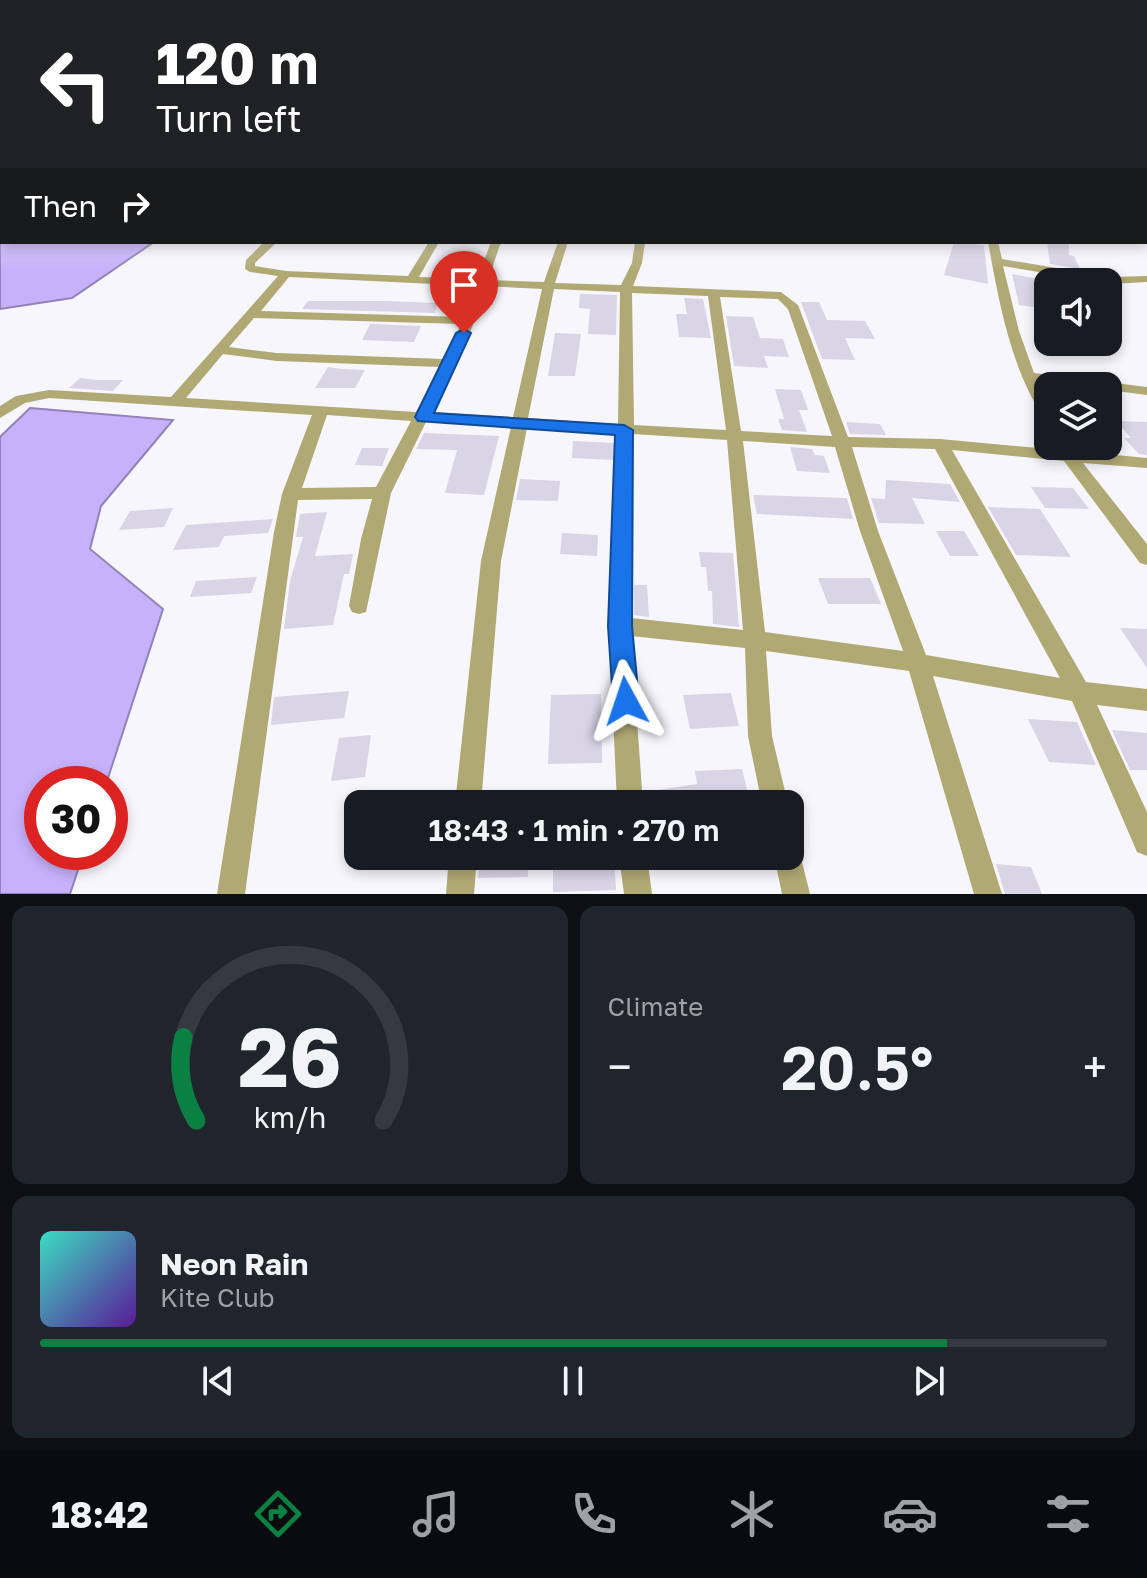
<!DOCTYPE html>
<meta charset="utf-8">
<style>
:root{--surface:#171b24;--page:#20242c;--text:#f1f3f6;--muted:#9ea1a6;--line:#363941;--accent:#0b8043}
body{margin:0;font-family:"Golos Text",sans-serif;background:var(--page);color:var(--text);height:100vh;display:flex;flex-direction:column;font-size:30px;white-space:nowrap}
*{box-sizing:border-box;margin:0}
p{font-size:26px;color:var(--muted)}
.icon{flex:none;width:44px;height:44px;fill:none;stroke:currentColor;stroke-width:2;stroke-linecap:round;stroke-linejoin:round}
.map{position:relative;height:894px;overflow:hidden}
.panel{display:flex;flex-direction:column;gap:12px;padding:12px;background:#0d0f14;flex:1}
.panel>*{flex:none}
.top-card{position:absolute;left:0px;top:0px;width:1148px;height:244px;box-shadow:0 4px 12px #0003;background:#202124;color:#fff;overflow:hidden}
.controls{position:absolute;left:1034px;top:268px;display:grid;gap:16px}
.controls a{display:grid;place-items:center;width:88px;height:88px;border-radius:16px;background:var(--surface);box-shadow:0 4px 12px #0003;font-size:40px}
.speed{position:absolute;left:24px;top:766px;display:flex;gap:16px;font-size:40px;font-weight:700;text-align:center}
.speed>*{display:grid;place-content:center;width:104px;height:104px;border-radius:50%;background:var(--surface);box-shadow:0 4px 12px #0003;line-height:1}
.speed .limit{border:12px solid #d22;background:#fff;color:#111}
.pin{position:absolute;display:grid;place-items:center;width:68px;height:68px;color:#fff;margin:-82px -34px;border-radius:50% 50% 50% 0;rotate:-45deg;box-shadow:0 0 8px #0007}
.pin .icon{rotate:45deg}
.me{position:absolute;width:88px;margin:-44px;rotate:355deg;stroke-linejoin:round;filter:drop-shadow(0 0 6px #0008)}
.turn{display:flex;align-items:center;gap:28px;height:168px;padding:0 24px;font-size:36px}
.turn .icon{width:104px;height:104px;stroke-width:2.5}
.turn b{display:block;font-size:56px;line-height:68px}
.then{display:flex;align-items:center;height:76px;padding:0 24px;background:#0003;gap:16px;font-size:30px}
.big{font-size:60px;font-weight:600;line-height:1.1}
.panel .tile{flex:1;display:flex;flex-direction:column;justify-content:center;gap:12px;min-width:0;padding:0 28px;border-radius:16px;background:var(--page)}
.panel .dial{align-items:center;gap:0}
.dial svg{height:208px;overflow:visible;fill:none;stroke:var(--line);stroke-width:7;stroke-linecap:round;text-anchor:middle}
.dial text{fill:var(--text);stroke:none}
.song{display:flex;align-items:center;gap:24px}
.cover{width:96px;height:96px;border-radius:12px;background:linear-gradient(135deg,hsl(170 70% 55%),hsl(270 70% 35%))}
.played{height:8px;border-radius:4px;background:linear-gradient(90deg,var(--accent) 85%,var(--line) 85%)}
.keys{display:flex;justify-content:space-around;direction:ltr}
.heat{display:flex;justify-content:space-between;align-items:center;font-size:44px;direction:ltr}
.panel .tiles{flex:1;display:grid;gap:12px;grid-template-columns:1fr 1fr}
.tile:last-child{grid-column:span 2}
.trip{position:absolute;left:344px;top:790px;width:460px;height:80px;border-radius:16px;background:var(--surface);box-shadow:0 4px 12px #0003;font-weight:600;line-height:80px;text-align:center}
.dock{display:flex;height:128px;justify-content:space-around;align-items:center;background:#090b0e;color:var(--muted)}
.dock .icon{width:56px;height:56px}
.dock .selected{color:var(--accent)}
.dock b{font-size:36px;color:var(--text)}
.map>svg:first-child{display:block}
</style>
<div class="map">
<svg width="1147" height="894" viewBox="0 0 1147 894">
<rect width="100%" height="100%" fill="#f8f6fd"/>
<!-- water -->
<path fill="#c7b1fa" stroke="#9282b7" stroke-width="2" d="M0,229l2,13h152l-82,56 -72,11z
M30,408l143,12 -72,86 -11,43 73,60 -57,175h-64v68h42l-14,42h-70v-457z"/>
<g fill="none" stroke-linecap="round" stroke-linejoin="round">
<!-- river -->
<path fill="#c7b1fa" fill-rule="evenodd" d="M0,195h2v10h-2z"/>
</g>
<!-- building -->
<path fill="#d9d4e6" d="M954,242l30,3 4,39 -44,-9z
M1047,242h22v13l5,1 6,13 -30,-5z
M1012,274l36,7v28l-29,-4z
M580,294l37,1 -1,40 -28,-1 2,-25 -11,-1z
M684,298l19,1 8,39 -32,-1 -3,-23h11z
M308,301h78l52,2 -3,10 -133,-4z
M801,302h18l8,18 38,1 10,18 -30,-1 10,22 -33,-1z
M726,316l27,1 7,21 23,1 6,18 -25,-1 4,12 -34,-2z
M370,324l51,2 -7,16 -52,-2z
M555,333l26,1 -6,42h-27z
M328,367l13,2 24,1 -10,18h-40z
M80,378l18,2h25l-10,11 -44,-3z
M775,389l26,1 7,20h-9l8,22 -25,-2 -4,-11h6z
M1116,421l31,1v33l-8,-1 -15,-16h7z
M846,422l34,2 6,11 -36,-1z
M424,433l75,3 -15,59 -39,-2 12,-43 -41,-1z
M573,441l42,2 -1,17 -42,-2z
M790,447l22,2 3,6 9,1 6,17 -33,-2z
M362,448h27l-7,18 -27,-1z
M520,479l40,2 -2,20 -42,-1z
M886,480l64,4 10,18 -48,-4 13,26 -46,-1 -8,-25 14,1z
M1031,487l42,1 16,21 -44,-1z
M753,495l94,3 6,21 -96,-5z
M988,507l52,2 31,48 -55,-2z
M173,508l-9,19 -45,3 11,-19z
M327,512l-12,44 38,-2 -4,20h-5l-11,51 -49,4 6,-48 13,-44h-7l4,-23z
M273,519l-5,14 -44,3 -5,11 -46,3 13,-25z
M936,531h28l15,25h-29z
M562,533l36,2 -1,21 -37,-2z
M699,552l34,1 6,74 -26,-3 -1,-33h-4l-2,-24h-5z
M257,577l-6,16 -61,4 6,-16z
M818,578h52l11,26h-53z
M634,585h13l2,32 -15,-2z
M1120,628l27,1v39z
M349,691l-5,27 -73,7 3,-28z
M731,693l8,33 -49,3 -7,-34z
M601,694l1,69 -54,1 3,-69z
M1028,719l49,3 19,43 -47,-3z
M1112,730l35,3v37h-17z
M371,735l-6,42 -34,4 8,-43z
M742,769l8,33 -104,2 -1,-12 52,-8 -2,-13z
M480,856h48v21l-50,1z
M614,858l2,32 -63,2v-32z
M996,864l35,3 11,27h-37z"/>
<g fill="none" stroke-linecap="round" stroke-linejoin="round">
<!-- street -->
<path fill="#b1a973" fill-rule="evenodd" d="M1146,168h1v4h-1z
M1146,187l1,1v6l-1,-1z
M264,242h13l-22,21v3l31,5 122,5 21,-34h10l-20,35 58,2 14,-37h10l-13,38 56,2 14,-40h10l-13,41 66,2 11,-22 3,-21h10l-3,21 -9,23 148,6 17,13 50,132 92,2 119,11 8,-4 7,5 73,7v10l-64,-5 64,81v21l-7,-2 -76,-102 -112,-11 134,232 61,7v22l-50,-6 50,107v44l-10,-4 -65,-151 -139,-25 69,218h-28l-65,-223 -143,-20 6,85 16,68h-26l-14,-68 -3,-88 -114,-12 12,168h-26l-8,-178 9,-193 -91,-5 -26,133 -20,243h-26l26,-243 30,-134 -85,-5 -35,71 -25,119 -7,2 -7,-2 -3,-6 12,-67 11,-40 -74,1 -53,394h-28l57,-362 8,-38 30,-79 -263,-17 -24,5 -25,15v-12l16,-10 33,-6 122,7 107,-121 -28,-4 -5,-3 1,-9zM289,277l186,9 -12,31 -202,-6zM486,286l56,3 -29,128 -82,-5 39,-79zM554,289l66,3 -2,132 -90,-6zM632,293l76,3 18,134 -92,-5zM720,297l58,2 10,10 44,127 -91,-5zM254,318l207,6 -17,35 -167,-6 -48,-6zM223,354l54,7 163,6 -24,45 -230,-14zM327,415l84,6 -35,66 -74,1zM633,434l94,6 16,190 -112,-12zM743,441l92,6 25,84 43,120 -138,-19zM852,447l83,2 125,229 -134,-23 -48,-124z
M988,242h10l4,17 109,18 36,-1v6l-36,2 -108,-18 16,65 15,42 113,14v8l-39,-5v-4h-34l-35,-4 9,18v19l-5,-2c-33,-52 -44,-115 -55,-175z
M790,843l8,3 12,48h-28l-8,-38h16z
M449,856h28l-3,38h-28z
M619,856h28l5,38h-28z"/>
</g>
<!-- sky -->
<linearGradient id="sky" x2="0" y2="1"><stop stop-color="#9bb3ef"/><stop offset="0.54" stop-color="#fcfbfe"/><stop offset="1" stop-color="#fcfbfe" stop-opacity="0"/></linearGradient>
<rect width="1147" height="271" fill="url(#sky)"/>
<!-- route -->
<path fill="#1a73e8" stroke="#114b97" stroke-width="2" d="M464,329l7,4 -37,80 190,12 9,5 -1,196 7,75 -4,8 -9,4 -10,-4 -3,-8 -5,-75 7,-191 -197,-14 -3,-4 41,-84z"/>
</svg>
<div class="controls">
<a><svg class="icon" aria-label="sound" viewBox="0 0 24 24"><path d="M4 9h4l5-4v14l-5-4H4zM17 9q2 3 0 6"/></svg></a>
<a><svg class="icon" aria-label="layers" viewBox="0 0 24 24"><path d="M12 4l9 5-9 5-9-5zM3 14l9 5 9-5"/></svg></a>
</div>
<div class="speed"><div class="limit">30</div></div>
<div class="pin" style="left:464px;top:333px;background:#d93025"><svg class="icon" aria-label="arrive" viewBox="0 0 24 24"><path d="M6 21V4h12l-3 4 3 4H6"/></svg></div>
<svg class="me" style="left:626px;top:701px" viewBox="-20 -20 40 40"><path d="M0-17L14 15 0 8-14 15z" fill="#1a73e8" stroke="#fff" stroke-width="4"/></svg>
<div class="trip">18:43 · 1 min · 270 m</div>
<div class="top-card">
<div class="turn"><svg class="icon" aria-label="left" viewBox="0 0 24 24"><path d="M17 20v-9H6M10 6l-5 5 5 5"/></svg><div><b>120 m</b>Turn left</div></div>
<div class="then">Then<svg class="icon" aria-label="right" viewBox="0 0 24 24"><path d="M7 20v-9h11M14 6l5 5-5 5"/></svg></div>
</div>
</div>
<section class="panel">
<div class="tiles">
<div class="tile dial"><svg viewBox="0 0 100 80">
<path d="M14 69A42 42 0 1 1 86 69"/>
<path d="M14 69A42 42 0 0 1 9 37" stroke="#0b8043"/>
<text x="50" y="56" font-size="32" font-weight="700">26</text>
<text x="50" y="72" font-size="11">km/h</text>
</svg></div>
<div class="tile"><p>Climate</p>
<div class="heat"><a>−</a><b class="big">20.5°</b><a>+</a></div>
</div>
<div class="tile">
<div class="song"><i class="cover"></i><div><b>Neon Rain</b><p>Kite Club</p></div></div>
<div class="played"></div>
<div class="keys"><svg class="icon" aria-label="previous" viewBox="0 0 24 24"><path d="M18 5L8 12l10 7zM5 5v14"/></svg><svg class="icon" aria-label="pause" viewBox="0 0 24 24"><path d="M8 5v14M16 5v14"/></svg><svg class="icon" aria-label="next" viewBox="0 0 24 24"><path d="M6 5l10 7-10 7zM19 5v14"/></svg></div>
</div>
</div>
</section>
<nav class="dock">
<b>18:42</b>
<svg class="icon selected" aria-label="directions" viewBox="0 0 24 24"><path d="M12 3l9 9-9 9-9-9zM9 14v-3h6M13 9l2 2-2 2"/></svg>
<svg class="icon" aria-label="music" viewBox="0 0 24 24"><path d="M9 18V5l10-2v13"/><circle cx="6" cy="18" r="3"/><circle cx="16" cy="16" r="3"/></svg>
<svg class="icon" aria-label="phone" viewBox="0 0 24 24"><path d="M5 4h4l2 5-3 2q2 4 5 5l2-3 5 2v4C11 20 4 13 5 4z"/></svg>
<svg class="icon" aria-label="climate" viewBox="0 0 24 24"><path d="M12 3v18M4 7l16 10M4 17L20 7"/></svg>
<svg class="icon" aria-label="car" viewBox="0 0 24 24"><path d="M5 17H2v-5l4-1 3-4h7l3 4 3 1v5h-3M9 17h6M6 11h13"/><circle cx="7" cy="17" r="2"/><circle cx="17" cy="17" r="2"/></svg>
<svg class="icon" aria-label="filters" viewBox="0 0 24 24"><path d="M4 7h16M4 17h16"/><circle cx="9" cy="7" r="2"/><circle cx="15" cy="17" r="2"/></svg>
</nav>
